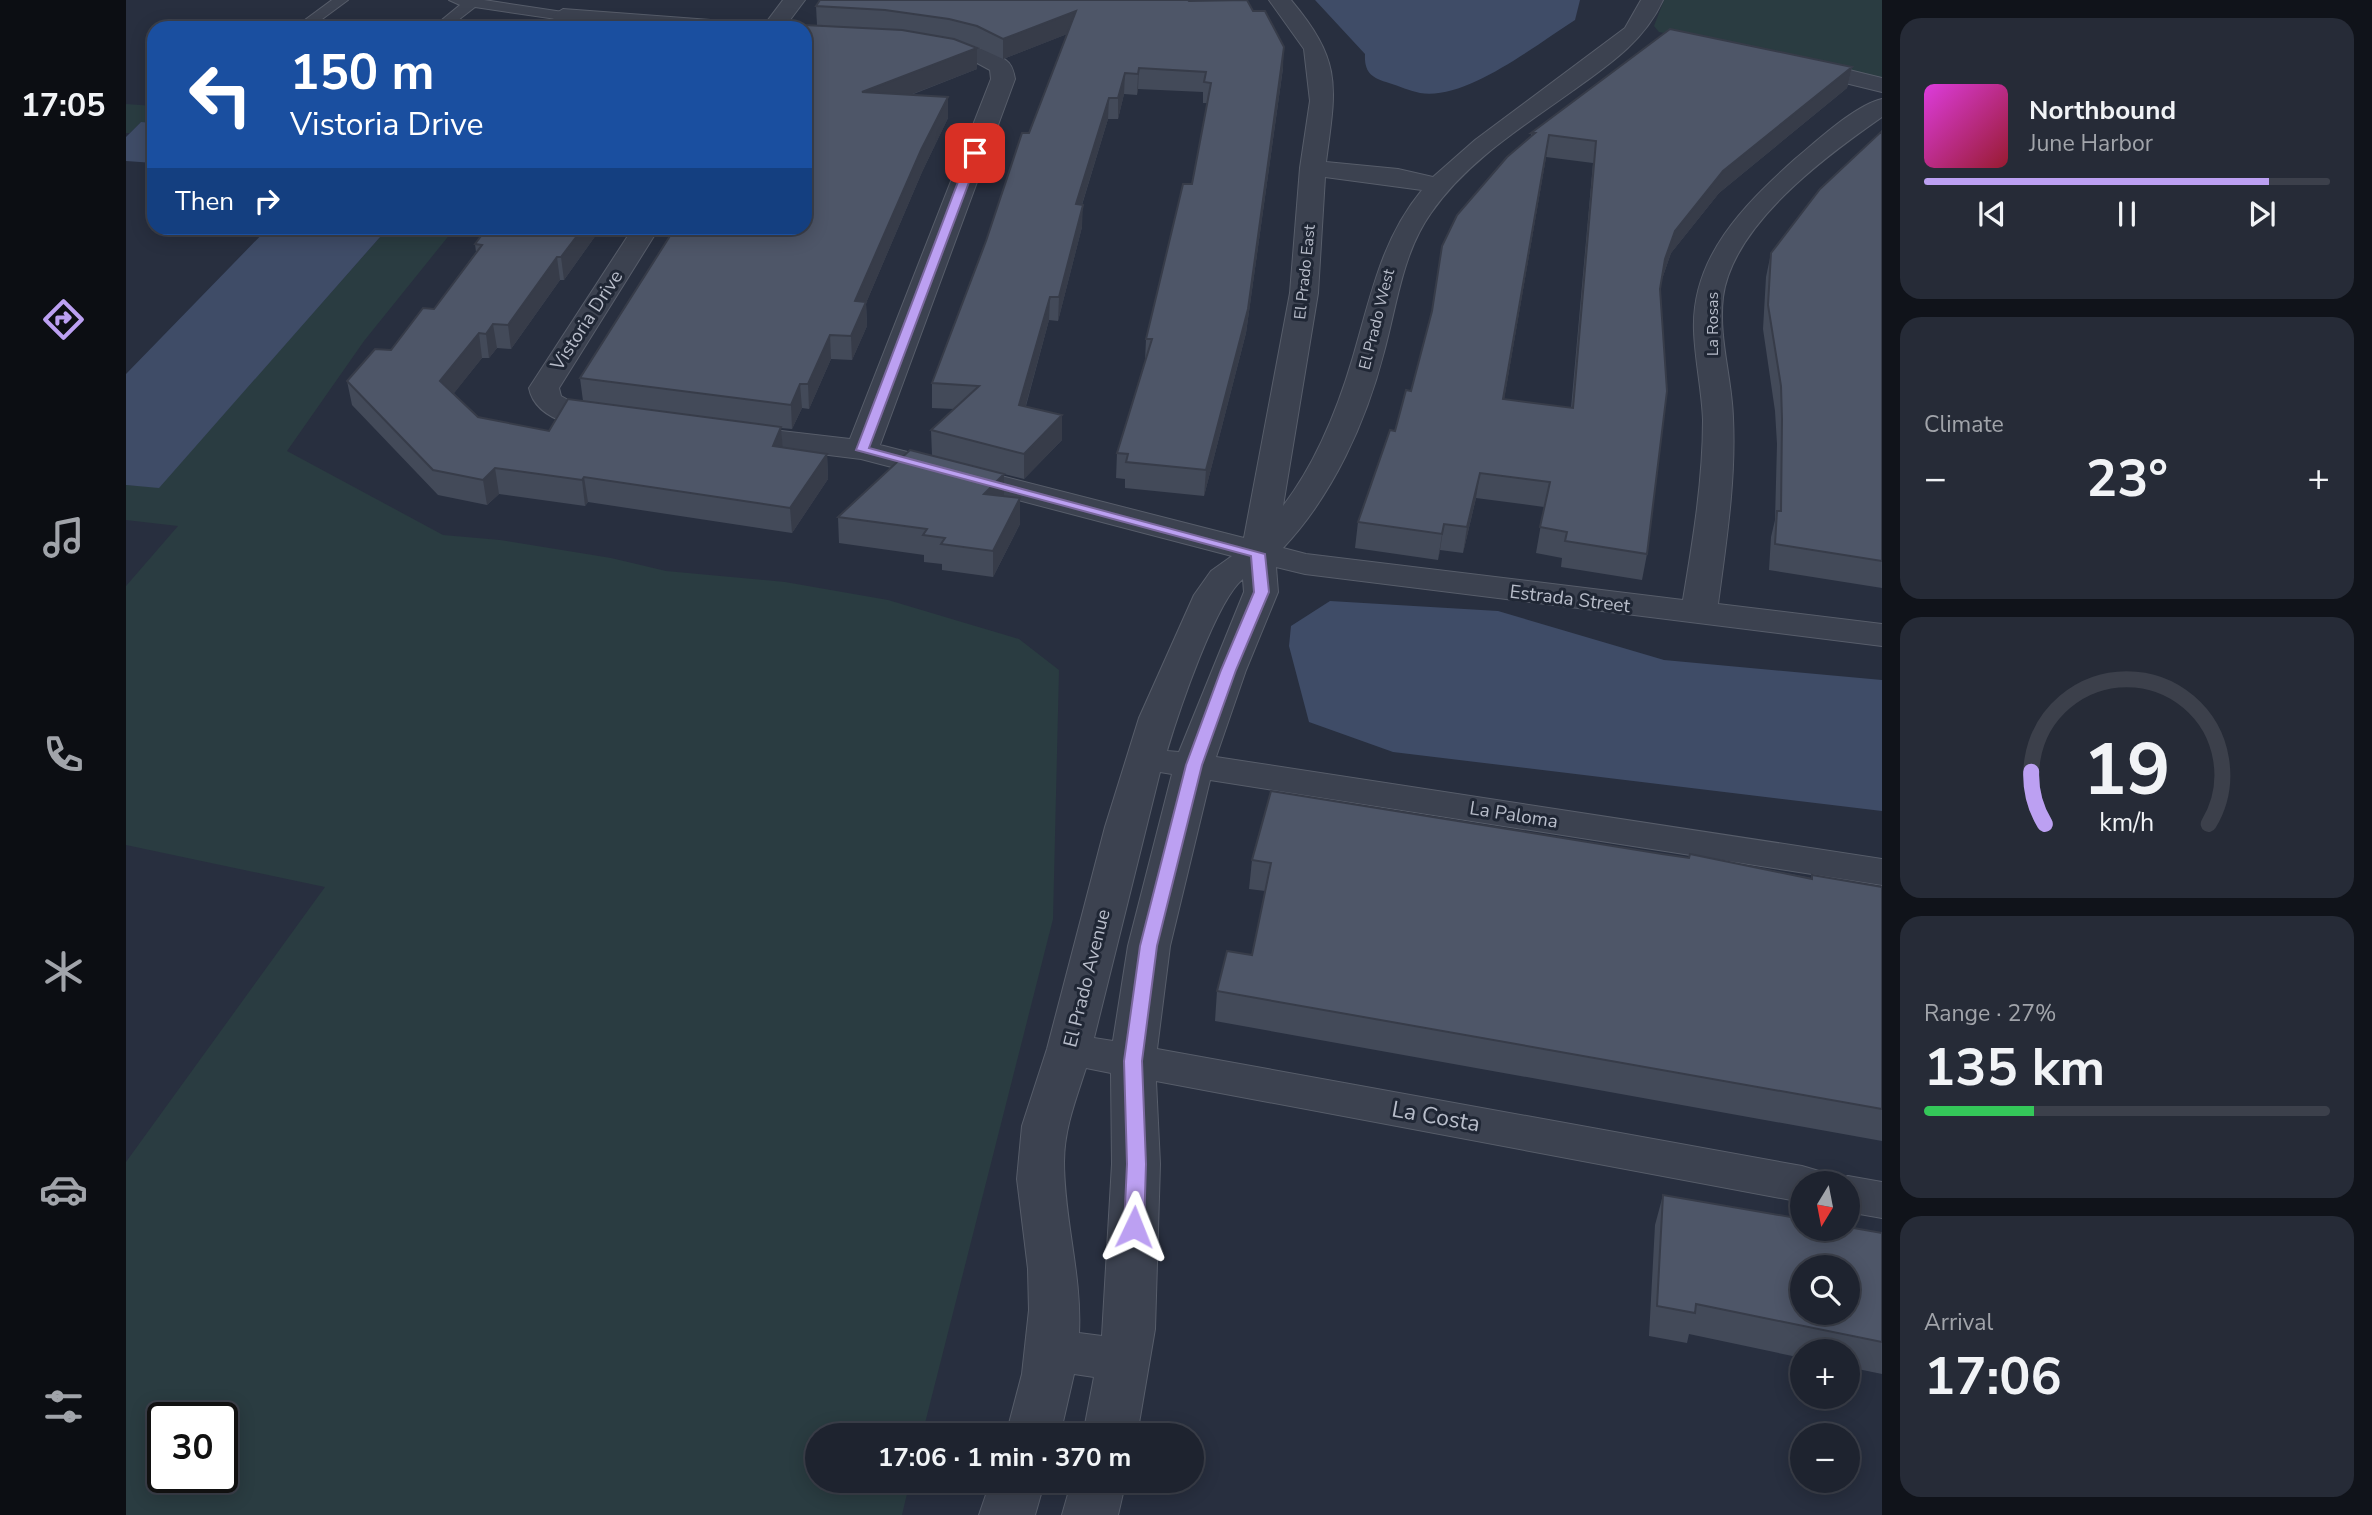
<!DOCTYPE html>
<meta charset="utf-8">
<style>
:root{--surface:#1e232f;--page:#262b37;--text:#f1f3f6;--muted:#a1a4aa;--line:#3c404b;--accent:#bca0f2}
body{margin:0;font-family:"Nunito Sans",sans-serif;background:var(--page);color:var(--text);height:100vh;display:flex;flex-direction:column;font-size:26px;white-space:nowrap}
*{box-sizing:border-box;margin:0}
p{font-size:23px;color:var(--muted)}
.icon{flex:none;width:38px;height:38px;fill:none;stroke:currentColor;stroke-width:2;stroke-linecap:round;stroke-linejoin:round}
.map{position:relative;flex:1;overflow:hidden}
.panel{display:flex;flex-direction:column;gap:18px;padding:18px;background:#10131a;width:490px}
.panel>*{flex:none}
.banner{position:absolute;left:21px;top:21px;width:665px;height:214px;border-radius:21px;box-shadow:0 4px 18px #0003,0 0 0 2px var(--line);background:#1a4fa0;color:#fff;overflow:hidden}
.needle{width:46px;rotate:190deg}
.tools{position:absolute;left:1664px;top:1171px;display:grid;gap:14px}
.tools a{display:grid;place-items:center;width:70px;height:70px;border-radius:50%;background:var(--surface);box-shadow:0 4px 18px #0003,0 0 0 2px var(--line);font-size:35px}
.speed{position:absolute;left:21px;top:1402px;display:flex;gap:14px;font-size:35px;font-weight:700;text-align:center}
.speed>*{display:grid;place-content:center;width:91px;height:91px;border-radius:50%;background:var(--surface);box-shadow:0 4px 18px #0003,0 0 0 2px var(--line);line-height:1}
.speed .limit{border:4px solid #111;border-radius:10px;background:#fff;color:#111}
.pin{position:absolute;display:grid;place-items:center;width:60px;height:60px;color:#fff;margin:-30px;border-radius:14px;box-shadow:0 4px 10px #0006}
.me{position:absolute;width:77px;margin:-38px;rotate:2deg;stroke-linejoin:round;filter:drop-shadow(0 0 5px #0008)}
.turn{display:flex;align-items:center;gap:24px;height:147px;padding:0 28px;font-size:32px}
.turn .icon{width:91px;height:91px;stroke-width:2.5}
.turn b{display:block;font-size:49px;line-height:60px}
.then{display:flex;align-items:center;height:66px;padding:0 28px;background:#0003;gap:14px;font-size:26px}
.big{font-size:52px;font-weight:700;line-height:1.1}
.panel .card{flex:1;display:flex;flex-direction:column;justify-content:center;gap:10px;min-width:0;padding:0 24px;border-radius:21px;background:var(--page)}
.panel .dial{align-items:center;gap:0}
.dial svg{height:182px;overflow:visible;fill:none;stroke:var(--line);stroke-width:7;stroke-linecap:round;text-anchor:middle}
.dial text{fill:var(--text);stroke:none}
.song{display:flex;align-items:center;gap:21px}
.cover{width:84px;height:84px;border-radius:10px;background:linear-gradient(135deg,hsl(300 70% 55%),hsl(350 70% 35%))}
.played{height:7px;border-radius:4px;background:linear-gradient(90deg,var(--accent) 85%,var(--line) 85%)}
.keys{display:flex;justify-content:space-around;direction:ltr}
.heat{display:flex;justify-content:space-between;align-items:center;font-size:38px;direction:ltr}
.charge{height:10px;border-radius:5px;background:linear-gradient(90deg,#34c759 27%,var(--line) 0)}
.trip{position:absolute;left:679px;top:1423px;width:399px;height:70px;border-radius:35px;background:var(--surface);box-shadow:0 4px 18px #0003,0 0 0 2px var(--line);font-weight:700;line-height:70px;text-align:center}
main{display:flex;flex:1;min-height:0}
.tabs{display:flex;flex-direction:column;width:126px;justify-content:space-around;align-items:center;background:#0c0e13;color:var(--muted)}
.tabs .icon{width:49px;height:49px}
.tabs .active{color:var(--accent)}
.tabs b{font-size:32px;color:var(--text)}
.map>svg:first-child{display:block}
</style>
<main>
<nav class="tabs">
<b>17:05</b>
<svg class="icon active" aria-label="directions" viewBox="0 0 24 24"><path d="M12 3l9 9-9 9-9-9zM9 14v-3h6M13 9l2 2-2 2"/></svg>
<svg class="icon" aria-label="music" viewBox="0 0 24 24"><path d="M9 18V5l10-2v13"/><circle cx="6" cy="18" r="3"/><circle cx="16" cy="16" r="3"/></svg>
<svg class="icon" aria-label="phone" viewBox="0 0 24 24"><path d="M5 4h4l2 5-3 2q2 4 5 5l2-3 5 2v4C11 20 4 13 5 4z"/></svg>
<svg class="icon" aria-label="climate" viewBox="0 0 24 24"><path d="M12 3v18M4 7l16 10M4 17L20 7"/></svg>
<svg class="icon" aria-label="car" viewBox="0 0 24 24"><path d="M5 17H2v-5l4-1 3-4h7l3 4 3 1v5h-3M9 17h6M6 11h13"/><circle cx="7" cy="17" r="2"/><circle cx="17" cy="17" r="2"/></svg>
<svg class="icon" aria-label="filters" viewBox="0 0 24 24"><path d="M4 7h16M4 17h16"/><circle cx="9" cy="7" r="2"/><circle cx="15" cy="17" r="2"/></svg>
</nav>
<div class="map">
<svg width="1756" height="1515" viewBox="0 0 1756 1515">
<rect width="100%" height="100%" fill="#282f3f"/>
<!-- green -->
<path fill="#2a3c41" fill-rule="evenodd" d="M1538,0h218v80l-223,-48 -5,-6z
M0,104l28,2v17l-13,-1 -11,11h-4z
M262,228h67l-91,113 -77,110 156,84 57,5 111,18 55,13 119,11 103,18 131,39 40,31 -6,249 -131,516h-105v45l93,1 -8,34h-776v-353l199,-275 -199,-42v-259l52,-60 -52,-6v-35l33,2zM37,1418h59v59h-59z"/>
<!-- water -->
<path fill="#3f4c67" d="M1189,0h265l-5,20c-38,24 -109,81 -155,73 -10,-2 -21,-7 -31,-10 -17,-5 -25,-10 -24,-29z
M15,122l13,1v40l-28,-2v-24z
M142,228h120l-229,260 -33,-3v-111z
M1204,601l168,10 166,49 218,20v131l-489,-59 -84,-30 -20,-76 2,-20z"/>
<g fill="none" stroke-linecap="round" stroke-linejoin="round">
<!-- service casing -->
<g stroke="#575d6a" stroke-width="2">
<path id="service" d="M206,0h16l-38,28h-16z
M323,0h35l79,12 7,4 -7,4 -88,-13 -27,21h-16l28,-23z"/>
</g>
<!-- minor casing -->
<g stroke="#575d6a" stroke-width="2">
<path id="minor" d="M657,0h22l-21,28h-22z
M1143,0h22c52,62 45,86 35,162l72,7 35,8 42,-37 150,-112 16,-28h22c-19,42 -56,66 -92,92 -49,35 -105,70 -140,121 -29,41 -34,92 -47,139 -18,70 -51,143 -101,196l23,6 377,46c10,-60 20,-119 20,-180 -1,-30 -8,-59 -9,-89 -3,-74 50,-126 101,-172 22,-18 60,-54 87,-60v18c-56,39 -149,107 -159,180 -5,40 9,81 10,121 3,63 -7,125 -15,186l164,20v22l-577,-72 -29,-7 2,25 -32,78 -30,87 666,102v26l-672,-105 -40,166 -13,103 645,117 17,5 6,12h-23v19l-646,-121 4,83 -5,165 -18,106h-54l11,-58 -20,-3 -14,61h-54l16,-61 7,-64 -1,-41 -11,-90 5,-53 25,-77 58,-222 34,-109 55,-123 17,-24 21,-15 -371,-97 -130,-16 -11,-2 -5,-7 5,-7 11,-2 119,14 141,-360 -1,-9 -22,-12 -50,-7 -3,-5c11,-17 81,3 94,17 4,5 5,10 6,16l-135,366 364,93 46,-245 10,-125 10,-67 -6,-52zM1199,177l97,13c-41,50 -51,106 -69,167 -15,51 -37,106 -70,149l35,-213zM1117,579l1,13 -65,160 -12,-1c11,-37 49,-151 76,-172zM1034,772l12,2 -44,172 -15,95 -19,-3zM960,1068l25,5 1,91 -10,172 -23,-3c3,-58 -15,-113 -15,-171 0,-33 12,-63 22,-94z
M437,9l161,12 11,7h-100l-80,-7 -3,-5z
M1674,58l82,20v14l-90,-22 -4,-5 4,-5z
M507,228h26l-100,160 2,8 16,9 47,7 4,7 -4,7c-31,7 -88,-2 -95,-38z
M1722,1176l34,6v36l-34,-6v-29h-18z
M865,1480h54l-10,35h-56z
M946,1480h54l-8,35h-56z"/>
</g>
<!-- service -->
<use href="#service" fill="#3c4250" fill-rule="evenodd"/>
<!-- minor -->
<use href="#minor" fill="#3c4250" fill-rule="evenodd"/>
</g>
<!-- wall -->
<path fill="#434a59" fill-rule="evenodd" d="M694,0h382l-1,1 82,67 -37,265 -42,163 -79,-8v-9l-9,-1 1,-25 28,-92 1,-22 46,-155 15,-81h-4v-11l-65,-3 -1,6 -13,-1 -6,25h-10l-26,86v22l-24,94 -9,-1 -23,86 36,34 -38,39 -20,-5v22l16,2v26l-27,53 -51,-7v-6l-18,-2v-7l-85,-12 -1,-26 94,-62 -1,-25 23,-21 -22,-1v-25l135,-349 -64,25 -26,-12 -13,-4 13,26 -66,26 37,2v21l-26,54 -56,131 1,23 -15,34 -21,-1 -22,50 -7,-1 -10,21 -11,-1 1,20 45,6 1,25 -36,54 -204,-31 -3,4 -86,-12 -12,11 -49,-10 -86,-90 -5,-24 44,-31 43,-41 42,-57 -1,-8 126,-16 -37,52h-4l-49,69 -14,-1 -8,10h-7l-29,36 25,23 71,14 34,-30 -3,-23 237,-353 -1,-19z
M1726,67l-5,21 -128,105 -48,60 -9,26 -2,10 -13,265 -5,26 -81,-13 1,-9 -26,-5 8,-46 -68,-9 -13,55 -23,-3 -2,10 -83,-12 3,-26 53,-131 120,-254v-4zM1420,157l47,6 -22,245 -67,-9z
M1756,131v457l-113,-18 2,-33 4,-17 2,-76 -2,-33 -12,-82 3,-52 5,-24z
M1564,854l121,24 1,-3 70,12v254l-667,-120 2,-30 35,-36 13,-64 -16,-2 3,-29 437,-2z
M1537,1195l219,38v141l-34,-7v-16h-46v7l-113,-24 -2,9 -38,-7 6,-111z"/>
<!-- shaded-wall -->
<path fill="#373c49" d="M950,11l-1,20 -72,28v-20z
M1158,47l-1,21 -37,265 -42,163 2,-26z
M851,48v21l-114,44 -1,-21z
M1726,67l-5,21 -128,105 -48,60 -10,29 4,-23 10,-28 48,-60z
M1013,68l-1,21 -1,6 1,-21z
M999,73l-1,21 -6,25v-21z
M822,97v21l-26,54 -56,131 1,23 -15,34 -1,-24 4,-35 66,-151z
M983,98l-1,21 -33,108 1,-23z
M1423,135l-3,22 -46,267 3,-25z
M957,205l-1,22 -24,94 1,-24z
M457,228h18l-37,52 -3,-23z
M431,257l3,23 -49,69 -3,-24z
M924,297l-1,23 -30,110v-25z
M367,324l4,24 -8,10 -3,-24z
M353,333l3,25 -38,48 -4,-25z
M704,335l1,24 -22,50 -1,-25z
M674,384l2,24 -10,21 -1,-24z
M936,415v25l-38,39v-25z
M655,427l2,25 -10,-6z
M701,454l1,25 -36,54 -2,-25z
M369,468l4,26 -12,11 -4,-25z
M1354,473l-4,25 -13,55 4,-26z
M878,474v25l-20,-5z
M458,477l4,25 -3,4 -3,-26z
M894,498v26l-27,53v-26z
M1318,524l-4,26 -2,10 4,-26z"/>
<!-- building -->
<path fill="#4e5668" stroke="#373c49" stroke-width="2" fill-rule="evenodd" d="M694,0h371l-1,1 57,-1 6,11h12l19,36 -36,262 -42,161 -80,-8 2,-8 -11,-1 35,-114h-6l37,-155h9l19,-101 -7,-1 2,-10 -67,-4 -1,6 -13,-1 -7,25h-9l-33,106 7,1 -24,92h-9l-31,108 43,10 -38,39 -93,-24 48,-44 -47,-3 54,-142 36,-108h7l47,-122 -73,28 -26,-13 -28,-7 -64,-9 -69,-4z
M678,25l98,5 52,9 23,9 -115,44 86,5 -27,53 -66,151 11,1 -15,34 -21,-1 -22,49h-8l-9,21 -211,-27 95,-150h130v-200h-3z
M1544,29l182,38 -129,104 -48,60 -10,28 -5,30 7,102 -20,163 -82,-13 2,-9 -27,-5 10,-45 -70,-9 -13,54 -23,-3 -2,10 -84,-12 32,-92 5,1 11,-41 5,1 21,-80 10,-65 15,-31 50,-58 28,-24h-4zM1423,135l47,6 -23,267 -70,-9z
M1756,131v430l-107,-17 2,-33h4l1,-92 -1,-33 -13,-81 3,-52 49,-64z
M361,228h96l-22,29h-4l-49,68 -15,-1 -7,10 -7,-1 -39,48 38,36 71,14 19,-32 213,28 -8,19 54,8 -37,54 -206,-31 -2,3 -87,-12 -12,12 -50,-10 -86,-89 28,-32 16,1 32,-42 11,1 48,-64 -7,-1z
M784,450l94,24 -20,20 36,4 -27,53 -52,-7 4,-6 -22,-3 4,-6 -89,-12z
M1145,791l391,63 27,4 1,-4 122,25v-4l70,12v222l-665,-118 10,-40 25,4 19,-92 -19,-3z
M1537,1195l139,24v9h46v-1l34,6v109l-186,-38 -1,9 -38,-7zM1676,1267h46v45h-46z"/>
<!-- route -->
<path fill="#bca0f2" stroke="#7a689d" stroke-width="2" d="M849,150l5,3 -111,295 396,106 4,38 -33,78 -34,95 -45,181 -15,115 4,103 -2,63 -3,5h-15l-2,-5 3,-63 -3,-103 16,-115 46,-181 35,-95 33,-78 -3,-36 -395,-106 113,-297z"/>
<g text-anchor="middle" stroke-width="6" stroke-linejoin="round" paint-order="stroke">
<!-- far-street labels -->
<g font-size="16" fill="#b8bdca" stroke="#202735">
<text transform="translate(1178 272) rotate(-84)" y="6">El Prado East</text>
<text transform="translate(1250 319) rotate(-76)" y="6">El Prado West</text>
<text transform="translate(1586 324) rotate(-90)" y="6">La Rosas</text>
</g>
<!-- street labels -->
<g font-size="19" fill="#b8bdca" stroke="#202735">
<text transform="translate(460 320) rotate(-57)" y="7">Vistoria Drive</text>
<text transform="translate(1444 598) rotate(7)" y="7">Estrada Street</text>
<text transform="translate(1388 814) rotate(9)" y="7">La Paloma</text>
<text transform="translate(960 978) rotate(-76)" y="7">El Prado Avenue</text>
</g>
<!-- near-street labels -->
<g font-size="23" fill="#b8bdca" stroke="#202735">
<text transform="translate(1310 1116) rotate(10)" y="8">La Costa</text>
</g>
</g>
</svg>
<div class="tools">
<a><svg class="needle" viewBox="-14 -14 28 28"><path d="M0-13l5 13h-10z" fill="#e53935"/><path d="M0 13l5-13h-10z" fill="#a1a4aa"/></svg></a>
<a><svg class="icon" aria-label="search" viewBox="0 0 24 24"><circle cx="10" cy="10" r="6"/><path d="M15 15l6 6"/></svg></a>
<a>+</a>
<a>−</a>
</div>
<div class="speed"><div class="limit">30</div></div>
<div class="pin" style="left:849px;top:153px;background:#d93025"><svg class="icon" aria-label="arrive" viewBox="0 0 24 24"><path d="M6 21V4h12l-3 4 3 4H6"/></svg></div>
<svg class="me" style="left:1008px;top:1227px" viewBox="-20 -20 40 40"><path d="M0-17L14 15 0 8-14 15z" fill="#bca0f2" stroke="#fff" stroke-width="4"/></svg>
<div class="trip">17:06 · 1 min · 370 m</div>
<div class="banner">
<div class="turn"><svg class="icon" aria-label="left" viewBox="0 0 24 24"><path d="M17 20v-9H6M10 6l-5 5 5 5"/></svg><div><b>150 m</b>Vistoria Drive</div></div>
<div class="then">Then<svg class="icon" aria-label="right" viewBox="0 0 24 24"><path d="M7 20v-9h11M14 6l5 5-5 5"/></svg></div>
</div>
</div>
<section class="panel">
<div class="card">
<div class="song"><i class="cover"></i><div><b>Northbound</b><p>June Harbor</p></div></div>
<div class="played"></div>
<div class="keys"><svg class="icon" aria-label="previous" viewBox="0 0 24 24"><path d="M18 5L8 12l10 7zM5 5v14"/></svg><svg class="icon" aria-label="pause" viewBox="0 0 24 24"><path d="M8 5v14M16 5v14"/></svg><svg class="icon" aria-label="next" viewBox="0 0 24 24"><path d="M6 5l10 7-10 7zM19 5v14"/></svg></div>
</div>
<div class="card"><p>Climate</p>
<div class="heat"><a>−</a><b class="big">23°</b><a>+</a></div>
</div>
<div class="card dial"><svg viewBox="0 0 100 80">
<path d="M14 69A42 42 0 1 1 86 69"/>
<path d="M14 69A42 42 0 0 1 8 46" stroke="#bca0f2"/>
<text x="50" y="56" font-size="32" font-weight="700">19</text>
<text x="50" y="72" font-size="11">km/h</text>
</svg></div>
<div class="card"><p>Range · 27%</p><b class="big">135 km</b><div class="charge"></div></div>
<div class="card"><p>Arrival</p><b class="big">17:06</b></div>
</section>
</main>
